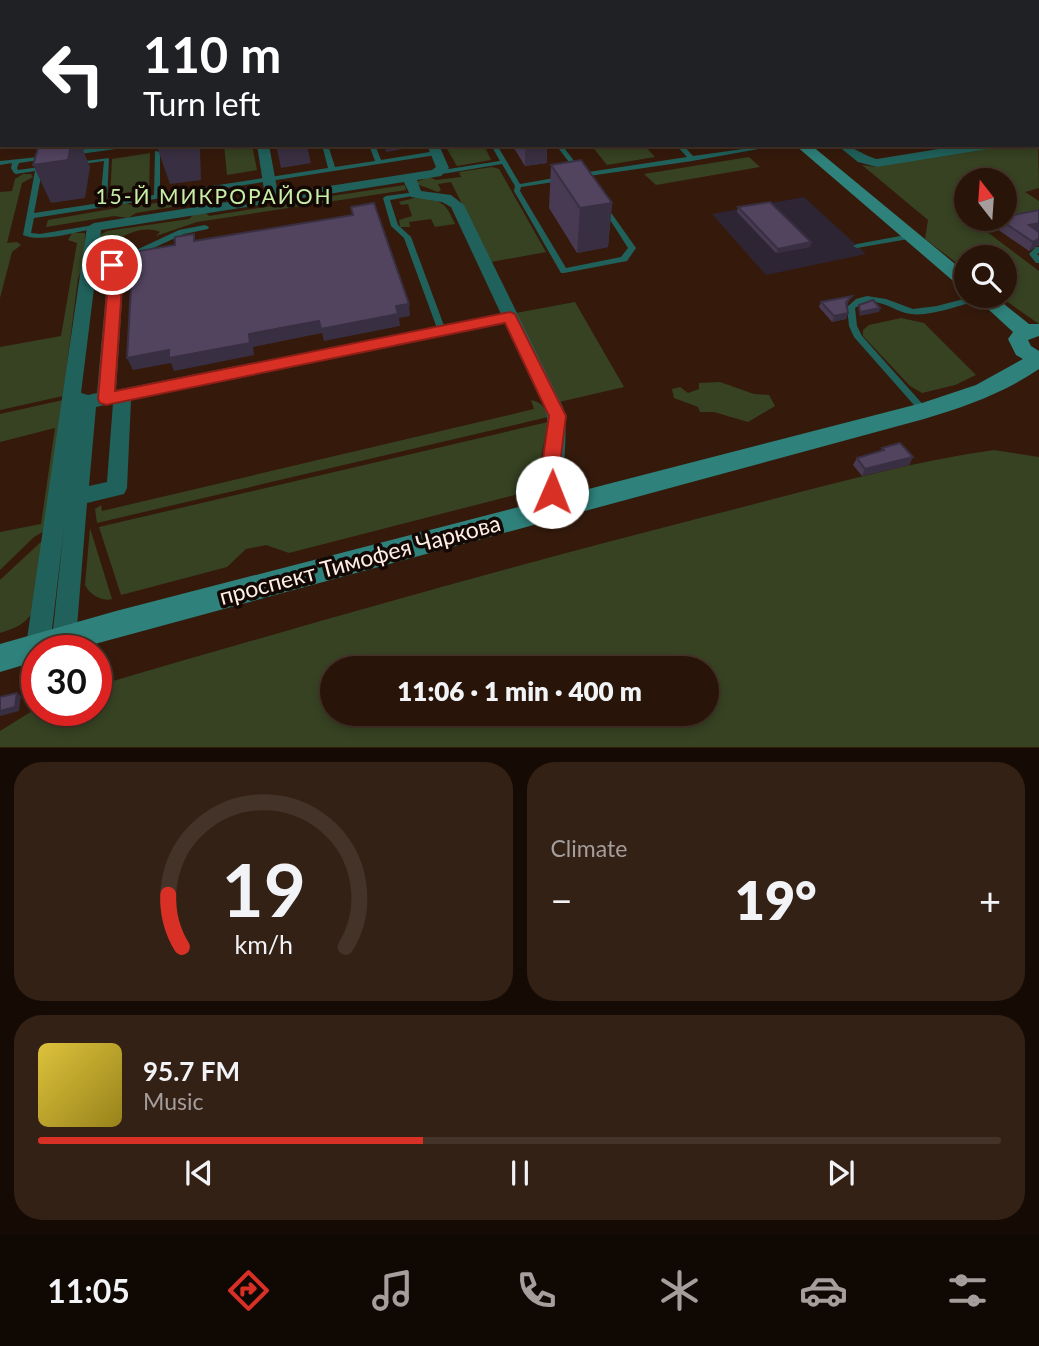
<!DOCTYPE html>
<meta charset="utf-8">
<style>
:root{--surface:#281408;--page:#342116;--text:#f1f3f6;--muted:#a59e9c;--line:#443329;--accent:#d93025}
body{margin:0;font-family:Lato,sans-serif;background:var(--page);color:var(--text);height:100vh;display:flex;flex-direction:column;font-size:26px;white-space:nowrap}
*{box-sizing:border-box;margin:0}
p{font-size:23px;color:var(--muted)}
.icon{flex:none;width:38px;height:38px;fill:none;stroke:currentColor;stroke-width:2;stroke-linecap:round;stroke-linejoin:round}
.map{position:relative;height:748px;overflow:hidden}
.sheet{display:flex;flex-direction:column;gap:14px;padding:14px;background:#160b04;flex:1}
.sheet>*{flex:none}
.banner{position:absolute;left:0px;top:0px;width:1040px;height:147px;box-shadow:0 4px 10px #0003,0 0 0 2px var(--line);background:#202124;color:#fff;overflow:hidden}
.needle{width:46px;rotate:343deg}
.fabs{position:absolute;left:954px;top:168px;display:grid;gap:14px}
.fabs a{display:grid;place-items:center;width:63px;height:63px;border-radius:50%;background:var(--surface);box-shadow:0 4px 10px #0003,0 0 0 2px var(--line);font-size:35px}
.speed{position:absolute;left:21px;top:635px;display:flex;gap:14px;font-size:35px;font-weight:700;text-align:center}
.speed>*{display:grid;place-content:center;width:91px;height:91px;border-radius:50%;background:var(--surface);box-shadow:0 4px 10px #0003,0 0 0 2px var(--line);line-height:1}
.speed .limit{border:10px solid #d22;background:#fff;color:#111}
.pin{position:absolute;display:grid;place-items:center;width:60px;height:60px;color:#fff;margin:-30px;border:4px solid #fff;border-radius:50%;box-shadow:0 2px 7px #0007}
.me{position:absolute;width:77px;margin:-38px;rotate:1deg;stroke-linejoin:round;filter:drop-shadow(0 0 5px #0008)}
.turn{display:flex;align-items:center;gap:24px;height:147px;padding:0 28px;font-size:32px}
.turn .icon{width:91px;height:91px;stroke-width:2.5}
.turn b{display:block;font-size:49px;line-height:60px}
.big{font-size:52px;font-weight:800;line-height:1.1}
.sheet .tile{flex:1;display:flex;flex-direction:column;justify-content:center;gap:10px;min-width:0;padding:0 24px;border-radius:28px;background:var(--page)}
.sheet .dial{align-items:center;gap:0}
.dial svg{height:182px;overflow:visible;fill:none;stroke:var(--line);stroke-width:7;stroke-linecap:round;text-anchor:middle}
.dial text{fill:var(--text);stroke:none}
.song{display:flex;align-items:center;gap:21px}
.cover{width:84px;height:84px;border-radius:10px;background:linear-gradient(135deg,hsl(50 70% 55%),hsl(50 70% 35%))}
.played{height:7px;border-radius:4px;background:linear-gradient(90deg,var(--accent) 40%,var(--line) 40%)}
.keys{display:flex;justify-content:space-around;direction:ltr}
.heat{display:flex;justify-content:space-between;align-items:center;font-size:38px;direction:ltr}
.sheet .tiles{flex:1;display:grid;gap:14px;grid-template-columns:1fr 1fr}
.tile:last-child{grid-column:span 2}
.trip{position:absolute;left:320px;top:656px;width:399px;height:70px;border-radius:35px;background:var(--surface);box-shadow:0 4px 10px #0003,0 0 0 2px var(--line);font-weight:800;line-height:70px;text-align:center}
.dock{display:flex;height:112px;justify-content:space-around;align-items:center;background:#100803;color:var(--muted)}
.dock .icon{width:49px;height:49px}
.dock .selected{color:var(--accent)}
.dock b{font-size:32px;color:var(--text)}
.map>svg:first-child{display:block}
</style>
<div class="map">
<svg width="1039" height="748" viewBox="0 0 1039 748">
<rect width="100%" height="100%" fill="#351a0b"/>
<!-- industrial -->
<path fill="#2d2534" d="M804,197l62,57 -100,21 -54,-61z"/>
<!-- green -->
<path fill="#364222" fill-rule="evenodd" d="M1038,140l1,48 -14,4 14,9v16l-35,2v-39h-38v39h38l-26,6 61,46v53l-40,-28h5v-39h-38v13l-41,-31 3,-19 -66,-55 14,2 122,-22h40z
M224,145h28l5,25 -30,5z
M437,145h47l7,15 -34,6 -10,-17z
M591,145h53l11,12 -48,8z
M150,153l-1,39 -6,2 -1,-4 -24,4 -1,5h-7l2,-40z
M749,157l11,10 -104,18 -12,-11z
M492,167l7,2 47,83 -55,10 -40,-80 -13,2 3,6 -3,2 -24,-9 15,-6 7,3 25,-3 -2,-5z
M23,174h8l2,3 -11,6 -15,60 10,-1 4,3 -9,7 -12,46v-106l12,-1 3,-12z
M405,185l1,5 -209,32 -41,14 4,-4c-22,-9 -45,9 -63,20l3,-17 7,-4 82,-12 5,-5 11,-2 4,4 99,-16 4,-5 13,2z
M202,196v6l-66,11 -8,5 -14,-2 -68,11 2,-7 69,-12 7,-5 12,3z
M418,197c24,4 27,4 37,27l-20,3 -4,-8 -22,3 1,5h-10l-1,-7 13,-4 -4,-12 -7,1 -2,-3z
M72,233h13l-1,32 -6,13 -15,118 -63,14v-63l61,-11 16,-93 -9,-3z
M575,302l49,85 -65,15 -43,-89z
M901,318l23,5 52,52 -21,10 -33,8 -12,-7 -47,-50v-6l6,-5z
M720,382l34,12 15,1 6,11 -27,16 -34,-10h-14l-2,-5 -24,-9 -2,-9 8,-2 8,6 11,-4v-6z
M63,400l-17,130 -12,7 -34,33v-38l41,-8 14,-96 -55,14v-28z
M531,400c10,2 14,7 17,17l-451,106 -2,-14 6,-4 1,6 432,-102z
M548,422l-12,61 -6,8 -241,62 -23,-8 -20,4 -19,18 -106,28 -22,-68z
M994,450l45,7v290h-1039v-16l37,-23v2h59v-24c202,-59 404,-117 608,-169 96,-24 192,-53 290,-67zM332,668h375v46h-375z
M90,528l22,71c-10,3 -23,-5 -27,-14z
M43,540l-10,71c-8,14 -18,17 -33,22v-53z"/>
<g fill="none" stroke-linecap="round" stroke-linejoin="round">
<!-- lane -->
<path fill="#20615c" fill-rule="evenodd" d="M22,0l-6,2h-14l-2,1v-2z
M41,0h4l1,2h-4z
M246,0h4l1,2h-4z
M0,22h2v2h-2z
M0,76h2v4h-2z
M0,89h2v4h-2z
M115,145h18l-3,2 -57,8 -3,-2 3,-2z
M322,145h6l7,22 40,-6 -6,-16h6l6,15 55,-9 3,2 -3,2 -402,63 -3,15 9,1 54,-9 4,2 -4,2c-20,3 -53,14 -71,6l12,-64 -19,3 -2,-1 -3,-5 1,-5 -12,2v-4l48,-5 1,1 -3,2 -27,4 -2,5 1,2 29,-4 3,2 -8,3 -8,42 66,-10 4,-42 -28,4v-2l2,-1 31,-4 -2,44 47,-7 1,-44 5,1v42l168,-26z
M491,145h6l23,39 40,-7 3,2 -3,2 -39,6 -1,4 46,77 55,-11 7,-9 -21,-33 3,-2 2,1 24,34 -9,13 -63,12h-3l-47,-82 1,-5 -13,-22 -66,11 -3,-2 3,-2 64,-10z
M556,145h6l18,24 -1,1h-4z
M676,145h7l10,11 50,-7 -3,-4h7l2,3 16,-3h16l-89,16 -110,16 -3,-2 3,-2 105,-16z
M416,192l2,1v2l-28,5 8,25 13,12 35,94 -4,3 -4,-3 -34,-93 -13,-12 -8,-28 3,-2z
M205,225l4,2 -1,2 -24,5 -92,42h-3l-4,-2 94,-44z
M911,234l4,2 -1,2 -57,10 -4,-2 4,-2z
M1036,247h3v6l-2,1 2,2v7h-3l-7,-9z
M867,296l19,3 27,10 24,-3 38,-10h12l-1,2c-19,5 -56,19 -75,16 -21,-3 -35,-22 -56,-6l2,18 5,10 65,73 2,2 -2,2h-6l-67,-76 -5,-11 -2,-19 9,-8z"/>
<!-- street -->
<path fill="#20615c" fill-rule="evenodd" d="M180,0h10v2h-9z
M644,0h11l1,2h-10z
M817,0h18l-19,2z
M1038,34h1v6h-1z
M1038,122h1v8l-1,-1z
M257,145h12l9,49 154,-24 4,-3 -9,-22h12l10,23 -8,8 -24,4 4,11 30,4 13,10 99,202c8,35 -6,65 6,101l-3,6 -7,2 -7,-2c-18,-35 0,-61 -5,-96 -4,-29 -29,-68 -41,-95l-375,77 -4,88 -3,6 -37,9 -11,136 -4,8 -8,3 -8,-3 -4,-8 12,-111 -14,118 -2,5h-11v6l-7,-3 -4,-8 61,-419 7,-4 171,-27zM404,182l7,15 31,5 9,5 50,107 -385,76 8,-120 -7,-8 -19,-8 3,-24zM97,264l11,6 -11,123 -9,2 -7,-2zM113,403l-6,79 -18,4 7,-79z
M837,145c17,0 24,10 40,14l86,-14h30l-6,4 -110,18 -19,-5z"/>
<!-- secondary -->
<path fill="#2f817b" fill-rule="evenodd" d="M626,0h11l1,2h-11z
M795,145h16l155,128v15l-7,-2z
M974,296h20l35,28h10v12l-11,4 3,6 8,5v18c-35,24 -75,38 -115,50l-855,232h-32v10l-37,11v-28l116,-33 806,-208 54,-18 47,-26 -7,-4 -8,-16 5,-7z"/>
</g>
<!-- wall -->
<path fill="#473a52" d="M550,0h56l2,2h-58z
M512,145h35v18l-22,3z
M551,165l61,38 -4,44 -31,6 -28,-45z
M738,207l73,35 -1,5 -34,6 -39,-41z
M998,219h6l35,11 -2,1 2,1v13l-10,6 -35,-24z
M852,296l-5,8 1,9 -2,6 -14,3 -13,-15 2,-5z
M882,448l31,9 -4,8 -47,11 -9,-11 4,-7 24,-7z"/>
<!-- shaded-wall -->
<path fill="#392f42" d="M121,0h11v2h-11z
M210,0h23v2h-22z
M287,0h80l-18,2h-62z
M71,145h10l9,22 -5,31 -34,5 -18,-38z
M170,145h29l1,6 1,29 -31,4 -13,-37z
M276,145h31l4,18 -30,5z
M385,145h29l1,2 -29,5z
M525,145h22v18l-22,3z
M612,203l-4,44 -31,6 3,-45z
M1039,223v7l-12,3 2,-8z
M1039,239v6l-10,6 4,-9z
M811,242l-1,5 -34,6 2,-4z
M409,304l1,12 -11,2 1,8 -76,15 -2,-8 -69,14 1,8 -80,16 -3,-8 -38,7 -6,-12z
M880,308l-1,4 -20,4 1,-4z
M848,313l-2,6 -14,3 2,-6z
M913,457l-4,8 -47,11 3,-7z
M17,693l4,3 -2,15 -19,5v-5z"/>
<!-- building -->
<path fill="#52435f" stroke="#392f42" stroke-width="2" d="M94,0h27v2h-27z
M425,0h84v2h-84z
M575,0h31l2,2h-31z
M689,0h37l3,2h-38z
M1038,81h1v20l-1,-1z
M39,145h32l-3,15 -35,5z
M581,160l31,43 -32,5 -29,-43z
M770,202l41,40 -33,7 -40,-42z
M374,203l35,101 -13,2 2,8 -77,15 -2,-8 -70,13 1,9 -81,15v-8l-42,8 6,-106 42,-7v-8l19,-3v7l159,-26 -2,-8z
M1039,210v13l-10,2 10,7v7l-6,3 -34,-23h5v-2z
M852,296l-6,6 2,11 -14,3 -13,-14z
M873,300l7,8 -20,4 -1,-7z
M900,443l13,14 -48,12 -8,-11 27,-8 -2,-2z
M17,693l-2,14 -15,4v-14z"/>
<!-- route -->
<path fill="#d93025" stroke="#8d1f18" stroke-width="2" d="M112,260l5,2 6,8 -8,121 395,-79 5,2 51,102 -7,56 2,20 -3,5 -6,2 -7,-2 -4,-25 8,-56 -44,-93 -399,82 -6,-2 -2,-4 11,-129 -4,-5z"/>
<g text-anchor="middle" stroke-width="7" stroke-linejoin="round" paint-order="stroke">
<!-- far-neighbourhood labels -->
<g font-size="21" letter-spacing="2" fill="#c7eea8" stroke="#140804">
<text x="214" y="204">15-Й МИКРОРАЙОН</text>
</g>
<!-- street labels -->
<g font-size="23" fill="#feeee6" stroke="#140804">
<text transform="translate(360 560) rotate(-15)" y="8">проспект Тимофея Чаркова</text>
</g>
</g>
</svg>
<div class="fabs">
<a><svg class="needle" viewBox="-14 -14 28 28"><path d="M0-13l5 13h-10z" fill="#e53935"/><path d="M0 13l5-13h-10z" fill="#a59e9c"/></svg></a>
<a><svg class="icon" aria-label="search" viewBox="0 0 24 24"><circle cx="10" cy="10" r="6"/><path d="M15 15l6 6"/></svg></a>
</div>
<div class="speed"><div class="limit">30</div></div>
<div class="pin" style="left:112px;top:265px;background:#d93025"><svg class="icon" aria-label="arrive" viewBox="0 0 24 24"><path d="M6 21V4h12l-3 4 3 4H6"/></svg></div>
<svg class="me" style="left:552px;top:492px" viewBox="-20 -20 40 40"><circle r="19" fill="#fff"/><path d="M0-13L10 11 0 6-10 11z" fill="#d93025"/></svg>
<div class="trip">11:06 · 1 min · 400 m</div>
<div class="banner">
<div class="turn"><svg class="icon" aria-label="left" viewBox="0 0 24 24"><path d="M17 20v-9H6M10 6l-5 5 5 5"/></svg><div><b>110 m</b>Turn left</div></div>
</div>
</div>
<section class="sheet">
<div class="tiles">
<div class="tile dial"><svg viewBox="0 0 100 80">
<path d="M14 69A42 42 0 1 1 86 69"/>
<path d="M14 69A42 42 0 0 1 8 46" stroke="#d93025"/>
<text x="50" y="56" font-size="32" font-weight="700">19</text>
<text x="50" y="72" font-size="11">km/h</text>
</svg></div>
<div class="tile"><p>Climate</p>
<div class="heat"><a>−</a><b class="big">19°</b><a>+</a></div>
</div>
<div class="tile">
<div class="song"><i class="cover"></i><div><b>95.7 FM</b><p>Music</p></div></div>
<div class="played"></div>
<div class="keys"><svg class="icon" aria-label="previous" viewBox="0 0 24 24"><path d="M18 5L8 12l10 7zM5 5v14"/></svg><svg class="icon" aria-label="pause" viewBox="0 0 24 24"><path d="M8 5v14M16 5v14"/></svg><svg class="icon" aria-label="next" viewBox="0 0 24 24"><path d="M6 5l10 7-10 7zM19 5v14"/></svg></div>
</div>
</div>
</section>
<nav class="dock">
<b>11:05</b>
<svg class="icon selected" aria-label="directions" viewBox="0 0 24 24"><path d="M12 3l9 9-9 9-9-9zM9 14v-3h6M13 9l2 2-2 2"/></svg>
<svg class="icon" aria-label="music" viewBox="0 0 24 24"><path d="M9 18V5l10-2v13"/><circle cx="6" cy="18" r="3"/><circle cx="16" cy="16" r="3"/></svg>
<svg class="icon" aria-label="phone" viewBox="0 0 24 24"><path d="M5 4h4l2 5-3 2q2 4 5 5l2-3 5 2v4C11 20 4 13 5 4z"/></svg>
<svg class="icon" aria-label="climate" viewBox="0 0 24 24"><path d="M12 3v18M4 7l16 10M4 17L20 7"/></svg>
<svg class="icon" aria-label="car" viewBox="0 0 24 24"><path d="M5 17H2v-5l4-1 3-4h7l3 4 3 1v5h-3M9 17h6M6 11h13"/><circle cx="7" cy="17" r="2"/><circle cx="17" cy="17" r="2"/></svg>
<svg class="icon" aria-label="filters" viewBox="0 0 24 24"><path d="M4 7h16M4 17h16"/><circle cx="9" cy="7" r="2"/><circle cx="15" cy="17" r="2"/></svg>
</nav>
